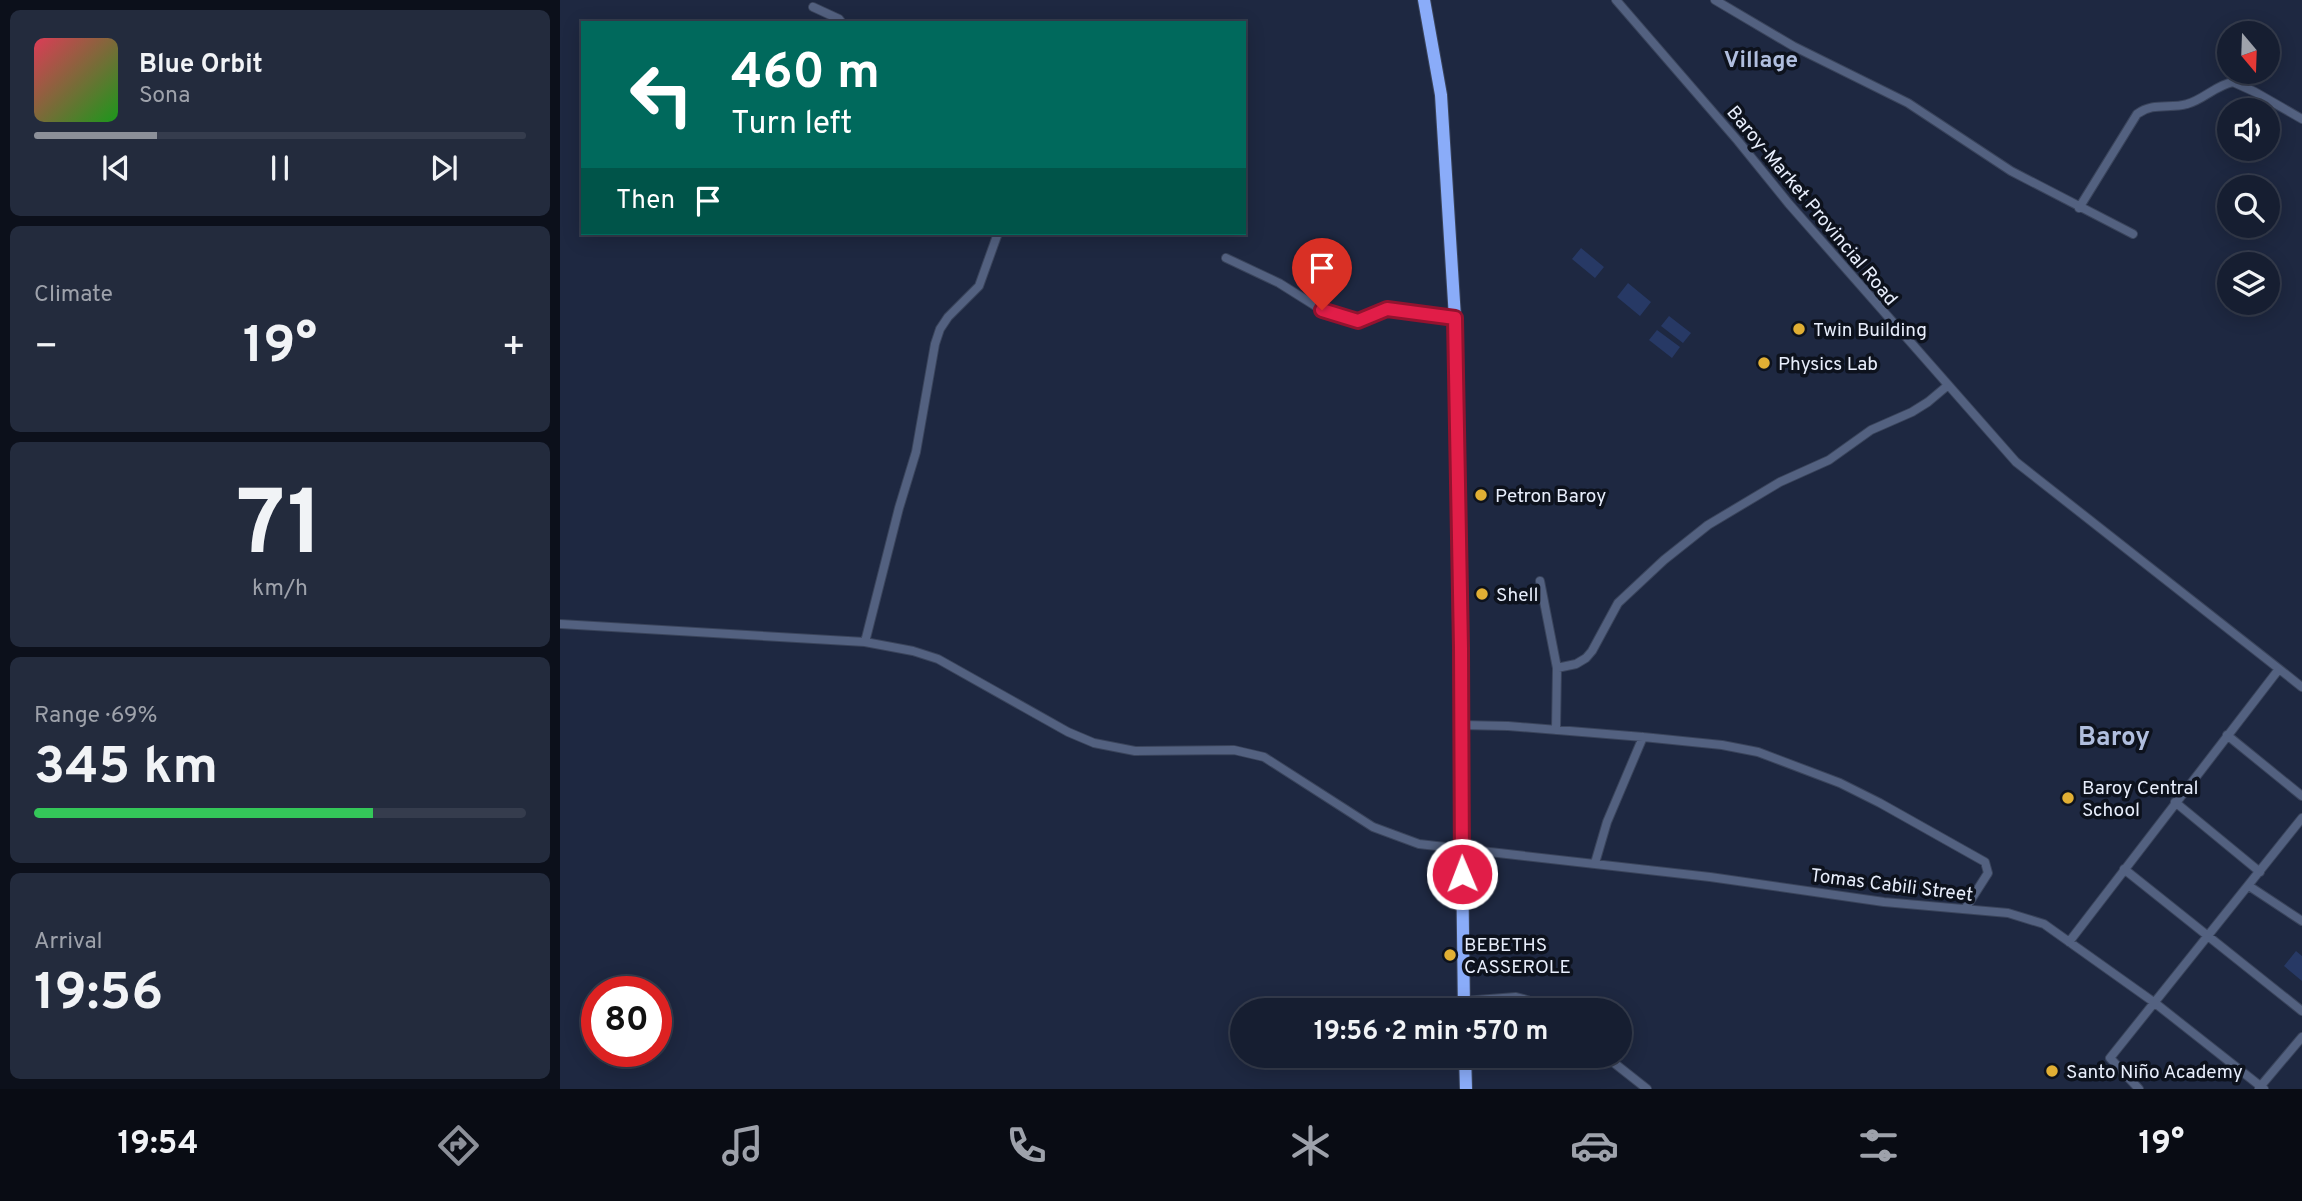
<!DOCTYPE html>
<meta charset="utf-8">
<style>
:root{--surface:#161e31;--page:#232b3d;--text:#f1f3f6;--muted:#9ea2ab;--line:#353c4d;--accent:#8c9099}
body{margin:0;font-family:Overpass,sans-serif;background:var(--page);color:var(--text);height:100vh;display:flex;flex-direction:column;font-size:26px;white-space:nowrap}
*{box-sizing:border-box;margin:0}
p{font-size:23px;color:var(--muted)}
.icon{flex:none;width:38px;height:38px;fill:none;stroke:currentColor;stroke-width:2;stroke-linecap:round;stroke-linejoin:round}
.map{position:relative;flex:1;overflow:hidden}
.panel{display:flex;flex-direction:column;gap:10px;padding:10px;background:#0c101b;width:560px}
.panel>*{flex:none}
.banner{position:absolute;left:21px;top:21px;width:665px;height:214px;border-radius:0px;box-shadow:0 4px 18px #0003,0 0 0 2px var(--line);background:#00695c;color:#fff;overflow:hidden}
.needle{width:46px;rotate:161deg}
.buttons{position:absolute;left:1657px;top:21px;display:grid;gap:14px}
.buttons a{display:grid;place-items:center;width:63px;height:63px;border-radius:50%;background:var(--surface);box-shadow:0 4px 18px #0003,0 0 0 2px var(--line);font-size:35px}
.speed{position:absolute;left:21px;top:976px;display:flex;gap:14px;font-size:35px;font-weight:700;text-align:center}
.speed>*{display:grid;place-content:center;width:91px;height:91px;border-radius:50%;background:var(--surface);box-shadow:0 4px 18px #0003,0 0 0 2px var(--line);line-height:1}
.speed .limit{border:10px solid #d22;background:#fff;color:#111}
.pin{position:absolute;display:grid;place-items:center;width:60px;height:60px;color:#fff;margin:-72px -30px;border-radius:50% 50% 50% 0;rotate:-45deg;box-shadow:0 0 7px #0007}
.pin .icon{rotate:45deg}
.me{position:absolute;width:77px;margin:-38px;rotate:359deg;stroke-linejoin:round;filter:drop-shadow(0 0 5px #0008)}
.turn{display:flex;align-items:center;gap:24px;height:147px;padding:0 35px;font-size:32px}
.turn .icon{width:91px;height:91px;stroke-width:2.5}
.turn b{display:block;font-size:49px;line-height:60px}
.then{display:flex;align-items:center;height:66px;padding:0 35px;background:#0003;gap:14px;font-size:26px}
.big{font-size:52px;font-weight:700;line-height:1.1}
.panel .tile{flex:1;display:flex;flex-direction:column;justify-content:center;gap:10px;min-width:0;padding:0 24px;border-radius:10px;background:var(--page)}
.panel .dial{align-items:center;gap:0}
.dial b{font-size:91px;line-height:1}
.song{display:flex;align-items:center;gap:21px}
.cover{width:84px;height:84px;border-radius:10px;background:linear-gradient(135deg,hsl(350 70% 55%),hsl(120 70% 35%))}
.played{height:7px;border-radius:4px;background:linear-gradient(90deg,var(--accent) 25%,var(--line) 25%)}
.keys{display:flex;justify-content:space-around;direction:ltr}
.heat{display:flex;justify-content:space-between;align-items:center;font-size:38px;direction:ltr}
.charge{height:10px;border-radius:5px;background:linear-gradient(90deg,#34c759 69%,var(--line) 0)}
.trip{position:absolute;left:670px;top:998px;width:402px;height:70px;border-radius:35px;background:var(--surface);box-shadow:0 4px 18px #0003,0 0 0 2px var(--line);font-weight:700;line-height:70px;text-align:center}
.tab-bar{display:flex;height:112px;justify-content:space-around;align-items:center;background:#090c14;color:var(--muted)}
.tab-bar .icon{width:49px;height:49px}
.tab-bar .on{color:var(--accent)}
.tab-bar b{font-size:32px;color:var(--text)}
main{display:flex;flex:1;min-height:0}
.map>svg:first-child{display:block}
</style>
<main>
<section class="panel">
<div class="tile">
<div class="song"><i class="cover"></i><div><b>Blue Orbit</b><p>Sona</p></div></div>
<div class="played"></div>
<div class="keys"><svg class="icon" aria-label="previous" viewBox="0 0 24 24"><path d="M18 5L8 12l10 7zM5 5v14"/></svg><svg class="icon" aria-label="pause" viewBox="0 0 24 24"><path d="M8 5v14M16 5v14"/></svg><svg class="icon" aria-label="next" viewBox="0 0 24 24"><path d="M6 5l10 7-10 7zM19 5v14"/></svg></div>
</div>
<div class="tile"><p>Climate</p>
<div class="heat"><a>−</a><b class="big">19°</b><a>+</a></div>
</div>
<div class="tile dial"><b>71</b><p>km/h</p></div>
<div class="tile"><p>Range · 69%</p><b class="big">345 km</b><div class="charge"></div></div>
<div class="tile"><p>Arrival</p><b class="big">19:56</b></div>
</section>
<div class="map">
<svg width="1742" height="1089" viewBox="0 0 1742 1089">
<rect width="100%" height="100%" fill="#1e2841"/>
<!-- green -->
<path fill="#273965" d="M1021,248l23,19 -9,11 -23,-19z
M1068,283l23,19 -11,14 -23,-19z
M1109,316l22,17 -8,10 -22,-17z
M1097,330l23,17 -8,11 -23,-18z
M1736,951l6,5v25l-18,-15z"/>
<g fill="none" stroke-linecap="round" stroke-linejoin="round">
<!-- minor casing -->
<g stroke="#3a445b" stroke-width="10">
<path id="minor" d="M1056,0l122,141 51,63 227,258 286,225
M1155,0l78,46 115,57 103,68 122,63
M253,7l26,12 3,4
M1519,208l58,-94c16,-12 33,-5 50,-10 16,-4 29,-19 46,-22l22,10 47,27
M666,258l53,25 43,27 36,11 29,-12 68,9
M980,581l17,87 -1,62
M0,624l305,18 48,9 25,8 130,73 26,11 41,8 99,-1 30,7 109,70 46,17 291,33 174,25 124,11 36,11 111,79 109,86
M305,642l34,-134 17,-56 19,-108 5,-15 8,-12 31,-31 19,-53
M997,668l19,-4 10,-6 6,-7 26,-48 46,-43 44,-35 72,-43 49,-22 42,-30 41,-18 16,-10 19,-16
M901,725l47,1 135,11 79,8 36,7 82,31 40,20 105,59 3,11 -23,36
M1667,735l75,61
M1615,802l85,70
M1035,863l12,-41 36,-85
M1564,869l178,142
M1689,886l53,35
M1509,942l210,-273
M904,1001l52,-4 11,3 19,10
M1044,1055l43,34
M1699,1088l43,-51
M1579,1089l-29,-31 192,-240"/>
</g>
<!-- highway casing -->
<g stroke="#3a445b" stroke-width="14">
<path id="highway" d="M864,0l17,95 14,223 9,692
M905,1055l1,34"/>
</g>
<!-- minor -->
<use href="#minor" stroke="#536180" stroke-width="8"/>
<!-- highway -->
<use href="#highway" stroke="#8aacf9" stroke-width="12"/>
</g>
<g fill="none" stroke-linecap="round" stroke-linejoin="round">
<!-- route casing -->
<g stroke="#92132f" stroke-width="18">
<path id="route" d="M762,310l36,11 29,-12 68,9 6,330 1,226"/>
</g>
<!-- route -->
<use href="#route" stroke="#e11d48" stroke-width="12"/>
</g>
<!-- markers -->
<g fill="#e1af34" stroke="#0d121d" stroke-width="2.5">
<circle cx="1239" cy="329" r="7"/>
<circle cx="1204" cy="363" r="7"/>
<circle cx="921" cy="495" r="7"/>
<circle cx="922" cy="594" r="7"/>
<circle cx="1508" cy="798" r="7"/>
<circle cx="890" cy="955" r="7"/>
<circle cx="1492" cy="1071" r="7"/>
</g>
<g text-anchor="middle" stroke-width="7" stroke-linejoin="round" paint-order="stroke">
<!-- street labels -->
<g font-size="19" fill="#e8eefc" stroke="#0d121d">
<text transform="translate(1253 205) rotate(50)" y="7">Baroy-Market Provincial Road</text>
<text transform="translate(1332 884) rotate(7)" y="7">Tomas Cabili Street</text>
</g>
<!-- poi labels -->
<g font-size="19" fill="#e8eefc" stroke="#0d121d" text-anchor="start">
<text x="1253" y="336">Twin Building</text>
<text x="1218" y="370">Physics Lab</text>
<text x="935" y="502">Petron Baroy</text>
<text x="936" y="601">Shell</text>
<text x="1522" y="794">Baroy Central<tspan x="1522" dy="22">School</tspan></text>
<text x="904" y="951">BEBETHS<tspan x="904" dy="22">CASSEROLE</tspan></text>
<text x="1506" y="1078">Santo Niño Academy</text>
</g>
<!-- quarter labels -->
<g font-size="23" font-weight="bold" fill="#b0bede" stroke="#0d121d">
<text x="1201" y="67">Village</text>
</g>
<!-- district labels -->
<g font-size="26" font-weight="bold" fill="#b0bede" stroke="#0d121d">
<text x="1554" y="745">Baroy</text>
</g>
</g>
</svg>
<div class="buttons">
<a><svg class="needle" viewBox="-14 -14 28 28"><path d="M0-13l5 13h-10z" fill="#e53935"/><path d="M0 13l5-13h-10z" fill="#9ea2ab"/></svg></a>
<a><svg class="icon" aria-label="sound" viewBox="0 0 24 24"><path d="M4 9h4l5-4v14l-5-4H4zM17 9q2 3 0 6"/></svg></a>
<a><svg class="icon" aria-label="search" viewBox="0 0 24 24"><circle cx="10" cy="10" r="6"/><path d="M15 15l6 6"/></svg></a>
<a><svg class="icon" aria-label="layers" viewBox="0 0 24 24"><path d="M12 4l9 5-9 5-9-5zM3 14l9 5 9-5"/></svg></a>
</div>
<div class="speed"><div class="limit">80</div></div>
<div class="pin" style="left:762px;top:310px;background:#d93025"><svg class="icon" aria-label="arrive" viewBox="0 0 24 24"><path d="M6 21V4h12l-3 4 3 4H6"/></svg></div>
<svg class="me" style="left:902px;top:874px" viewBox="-20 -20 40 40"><circle r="17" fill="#e11d48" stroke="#fff" stroke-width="3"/><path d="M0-11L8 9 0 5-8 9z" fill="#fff"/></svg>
<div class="trip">19:56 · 2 min · 570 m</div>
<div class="banner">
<div class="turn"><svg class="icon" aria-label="left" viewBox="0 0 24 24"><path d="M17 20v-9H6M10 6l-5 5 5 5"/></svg><div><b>460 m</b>Turn left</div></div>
<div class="then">Then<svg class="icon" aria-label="arrive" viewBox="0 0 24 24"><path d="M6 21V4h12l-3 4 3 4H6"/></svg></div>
</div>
</div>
</main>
<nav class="tab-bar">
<b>19:54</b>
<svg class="icon on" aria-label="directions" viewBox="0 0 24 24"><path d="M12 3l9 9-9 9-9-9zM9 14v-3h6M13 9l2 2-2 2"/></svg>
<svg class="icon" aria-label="music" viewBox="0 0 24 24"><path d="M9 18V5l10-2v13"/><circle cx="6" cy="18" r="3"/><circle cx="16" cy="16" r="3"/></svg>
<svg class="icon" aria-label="phone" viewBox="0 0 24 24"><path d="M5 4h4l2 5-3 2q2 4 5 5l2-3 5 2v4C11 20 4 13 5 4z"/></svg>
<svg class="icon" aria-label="climate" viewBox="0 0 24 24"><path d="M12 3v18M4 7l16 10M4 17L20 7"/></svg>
<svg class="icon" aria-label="car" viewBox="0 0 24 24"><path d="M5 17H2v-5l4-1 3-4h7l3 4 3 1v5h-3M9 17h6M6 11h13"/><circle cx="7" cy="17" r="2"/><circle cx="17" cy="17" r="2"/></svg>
<svg class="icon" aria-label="filters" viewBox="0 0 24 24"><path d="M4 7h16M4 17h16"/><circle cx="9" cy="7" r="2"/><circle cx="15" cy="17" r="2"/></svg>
<b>19°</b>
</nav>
